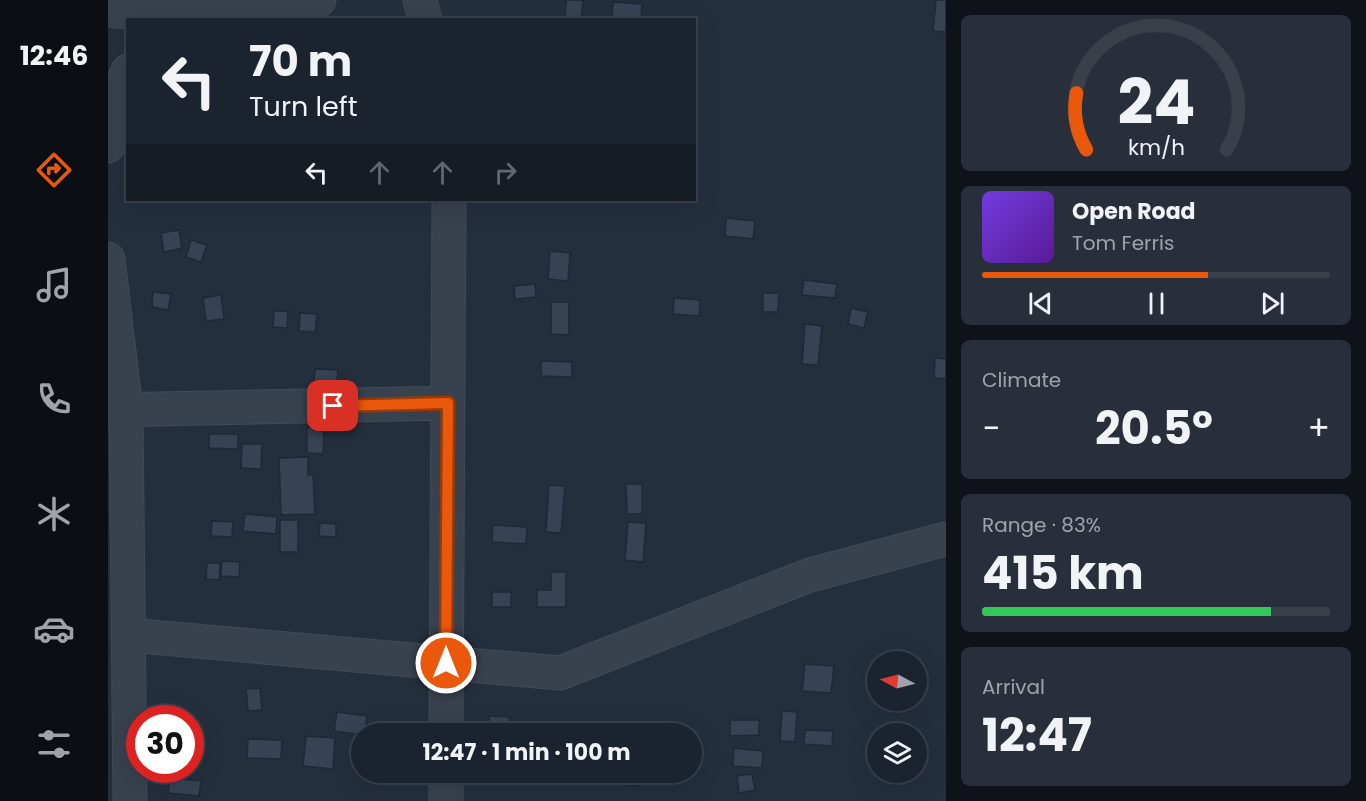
<!DOCTYPE html>
<meta charset="utf-8">
<style>
:root{--surface:#1b232e;--page:#282f3a;--text:#f1f3f6;--muted:#a0a4aa;--line:#39404a;--accent:#ea580c}
body{margin:0;font-family:Poppins,sans-serif;background:var(--page);color:var(--text);height:100vh;display:flex;flex-direction:column;font-size:22px;white-space:nowrap}
*{box-sizing:border-box;margin:0}
p{font-size:20px;color:var(--muted)}
.icon{flex:none;width:33px;height:33px;fill:none;stroke:currentColor;stroke-width:2;stroke-linecap:round;stroke-linejoin:round}
.map{position:relative;flex:1;overflow:hidden}
.side{display:flex;flex-direction:column;gap:15px;padding:15px;background:#0f1319;width:420px}
.side>*{flex:none}
.guide{position:absolute;left:18px;top:18px;width:570px;height:183px;border-radius:0px;box-shadow:0 6px 24px #0002,0 0 0 2px var(--line);background:#1b232e;color:var(--text);overflow:hidden}
.needle{width:39px;rotate:277deg}
.buttons{position:absolute;left:759px;top:651px;display:grid;gap:12px}
.buttons a{display:grid;place-items:center;width:60px;height:60px;border-radius:50%;background:var(--surface);box-shadow:0 6px 24px #0002,0 0 0 2px var(--line);font-size:30px}
.speed{position:absolute;left:18px;top:705px;display:flex;gap:12px;font-size:30px;font-weight:700;text-align:center}
.speed>*{display:grid;place-content:center;width:78px;height:78px;border-radius:50%;background:var(--surface);box-shadow:0 6px 24px #0002,0 0 0 2px var(--line);line-height:1}
.speed .limit{border:9px solid #d22;background:#fff;color:#111}
.pin{position:absolute;display:grid;place-items:center;width:51px;height:51px;color:#fff;margin:-26px;border-radius:12px;box-shadow:0 3px 9px #0006}
.me{position:absolute;width:66px;margin:-33px;rotate:0deg;stroke-linejoin:round;filter:drop-shadow(0 0 4px #0008)}
.turn{display:flex;align-items:center;gap:21px;height:126px;padding:0 24px;font-size:27px}
.turn .icon{width:78px;height:78px;stroke-width:2.5}
.turn b{display:block;font-size:42px;line-height:51px}
.lanes{display:flex;align-items:center;height:57px;padding:0 24px;background:#0003;justify-content:center;gap:30px;direction:ltr}
.lanes .off{opacity:.35}
.big{font-size:45px;font-weight:700;line-height:1.1}
.side .card{flex:1;display:flex;flex-direction:column;justify-content:center;gap:9px;min-width:0;padding:0 21px;border-radius:9px;background:var(--page)}
.side .dial{align-items:center;gap:0}
.dial svg{height:156px;overflow:visible;fill:none;stroke:var(--line);stroke-width:7;stroke-linecap:round;text-anchor:middle}
.dial text{fill:var(--text);stroke:none}
.song{display:flex;align-items:center;gap:18px}
.cover{width:72px;height:72px;border-radius:9px;background:linear-gradient(135deg,hsl(260 70% 55%),hsl(270 70% 35%))}
.played{height:6px;border-radius:3px;background:linear-gradient(90deg,var(--accent) 65%,var(--line) 65%)}
.keys{display:flex;justify-content:space-around;direction:ltr}
.heat{display:flex;justify-content:space-between;align-items:center;font-size:33px;direction:ltr}
.charge{height:9px;border-radius:4px;background:linear-gradient(90deg,#34c759 83%,var(--line) 0)}
.trip{position:absolute;left:243px;top:723px;width:351px;height:60px;border-radius:30px;background:var(--surface);box-shadow:0 6px 24px #0002,0 0 0 2px var(--line);font-weight:700;line-height:60px;text-align:center}
main{display:flex;flex:1;min-height:0}
.tabs{display:flex;flex-direction:column;width:108px;justify-content:space-around;align-items:center;background:#0b0e12;color:var(--muted)}
.tabs .icon{width:42px;height:42px}
.tabs .active{color:var(--accent)}
.tabs b{font-size:27px;color:var(--text)}
.map>svg:first-child{display:block}
</style>
<main>
<nav class="tabs">
<b>12:46</b>
<svg class="icon active" aria-label="directions" viewBox="0 0 24 24"><path d="M12 3l9 9-9 9-9-9zM9 14v-3h6M13 9l2 2-2 2"/></svg>
<svg class="icon" aria-label="music" viewBox="0 0 24 24"><path d="M9 18V5l10-2v13"/><circle cx="6" cy="18" r="3"/><circle cx="16" cy="16" r="3"/></svg>
<svg class="icon" aria-label="phone" viewBox="0 0 24 24"><path d="M5 4h4l2 5-3 2q2 4 5 5l2-3 5 2v4C11 20 4 13 5 4z"/></svg>
<svg class="icon" aria-label="climate" viewBox="0 0 24 24"><path d="M12 3v18M4 7l16 10M4 17L20 7"/></svg>
<svg class="icon" aria-label="car" viewBox="0 0 24 24"><path d="M5 17H2v-5l4-1 3-4h7l3 4 3 1v5h-3M9 17h6M6 11h13"/><circle cx="7" cy="17" r="2"/><circle cx="17" cy="17" r="2"/></svg>
<svg class="icon" aria-label="filters" viewBox="0 0 24 24"><path d="M4 7h16M4 17h16"/><circle cx="9" cy="7" r="2"/><circle cx="15" cy="17" r="2"/></svg>
</nav>
<div class="map">
<svg width="838" height="801" viewBox="0 0 838 801">
<rect width="100%" height="100%" fill="#242f3e"/>
<!-- building -->
<path fill="#364354" stroke="#1f2835" stroke-width="1.5" d="M458,0h17l-2,20h-16z
M828,0h10v32l-13,-1z
M505,2l29,2 -1,16h-29z
M618,218l29,3 -2,18 -28,-3z
M71,230l3,18 -18,4 -3,-19z
M83,240l16,5 -6,17 -15,-5z
M442,251l20,2 -2,28 -20,-2z
M696,280l33,4 -2,14 -33,-3z
M427,284l1,13 -21,2 -1,-13z
M45,292l18,2 -3,16 -16,-3z
M655,293h16l-1,19h-15z
M113,295l3,24 -18,2 -3,-23z
M566,298l26,2 -1,16 -26,-2z
M443,302h18v33l-18,-1z
M743,308l17,4 -4,16 -16,-4z
M166,311h14l-1,17 -14,-1z
M192,313l17,1 -2,18 -16,-1z
M697,324l17,2 -4,39 -16,-1z
M827,358l11,1v20l-12,-1z
M433,361l31,1v15l-31,-1z
M207,369l23,1 -1,12 -23,-1z
M199,427l17,1 -1,26 -16,-1z
M101,434h29v15l-29,-1z
M134,444h20l-1,25 -20,-1z
M200,457v18l5,-1 2,40 -34,1 -2,-57z
M518,484h16v30h-15z
M441,485l16,1 -4,47 -15,-1z
M137,514l32,3 -1,17 -33,-3z
M172,520h18v32h-18z
M104,521l21,1 -1,15 -21,-1z
M520,522l18,1 -3,39 -18,-2z
M212,523l16,1v13l-17,-1z
M385,525l34,2 -1,17 -34,-2z
M114,561l18,1 -1,15 -18,-1z
M99,563h13l-1,17 -13,-1z
M443,572h15v35h-29v-17h14z
M384,592h19v15h-19z
M697,664l29,2 -3,27 -29,-2z
M152,688l2,22 -14,1 -2,-22z
M674,711l15,1 -2,30 -15,-1z
M229,712l30,4 -2,18 -3,1 -28,-4z
M381,716l21,1 -2,17h-20z
M622,720h29v15l-29,1z
M697,730l28,1 -1,15 -28,-2z
M198,736l29,2 -2,31 -30,-3z
M140,739l34,1 -1,19 -34,-1z
M626,748l29,3 -1,17 -29,-2z
M500,772h32l-1,14 -32,-3z
M644,774l3,16 -16,3 -2,-17z
M62,778l31,3 -2,15 -31,-3z"/>
<g fill="none" stroke-linecap="round" stroke-linejoin="round">
<!-- minor casing -->
<g stroke="#414a57" stroke-width="35">
<path id="minor" d="M312,0l5,20
M0,10l44,5 167,-15
M0,146l5,-43 15,-32
M0,259l18,151 4,391
M0,410l340,-7
M20,635l432,38 250,-98 136,-36
M338,734l3,-534
M338,801v-29"/>
</g>
<!-- minor -->
<use href="#minor" stroke="#38414e" stroke-width="33"/>
</g>
<g fill="none" stroke-linecap="round" stroke-linejoin="round">
<!-- route casing -->
<g stroke="#983908" stroke-width="15">
<path id="route" d="M225,406l115,-3 -2,260"/>
</g>
<!-- route -->
<use href="#route" stroke="#ea580c" stroke-width="10"/>
</g>
</svg>
<div class="buttons">
<a><svg class="needle" viewBox="-14 -14 28 28"><path d="M0-13l5 13h-10z" fill="#e53935"/><path d="M0 13l5-13h-10z" fill="#a0a4aa"/></svg></a>
<a><svg class="icon" aria-label="layers" viewBox="0 0 24 24"><path d="M12 4l9 5-9 5-9-5zM3 14l9 5 9-5"/></svg></a>
</div>
<div class="speed"><div class="limit">30</div></div>
<div class="pin" style="left:225px;top:406px;background:#d93025"><svg class="icon" aria-label="arrive" viewBox="0 0 24 24"><path d="M6 21V4h12l-3 4 3 4H6"/></svg></div>
<svg class="me" style="left:338px;top:663px" viewBox="-20 -20 40 40"><circle r="17" fill="#ea580c" stroke="#fff" stroke-width="3"/><path d="M0-11L8 9 0 5-8 9z" fill="#fff"/></svg>
<div class="trip">12:47 · 1 min · 100 m</div>
<div class="guide">
<div class="turn"><svg class="icon" aria-label="left" viewBox="0 0 24 24"><path d="M17 20v-9H6M10 6l-5 5 5 5"/></svg><div><b>70 m</b>Turn left</div></div>
<div class="lanes"><svg class="icon" aria-label="left" viewBox="0 0 24 24"><path d="M17 20v-9H6M10 6l-5 5 5 5"/></svg><svg class="icon off" aria-label="ahead" viewBox="0 0 24 24"><path d="M12 20V5M6 11l6-6 6 6"/></svg><svg class="icon off" aria-label="ahead" viewBox="0 0 24 24"><path d="M12 20V5M6 11l6-6 6 6"/></svg><svg class="icon off" aria-label="right" viewBox="0 0 24 24"><path d="M7 20v-9h11M14 6l5 5-5 5"/></svg></div>
</div>
</div>
<section class="side">
<div class="card dial"><svg viewBox="0 0 100 80">
<path d="M14 69A42 42 0 1 1 86 69"/>
<path d="M14 69A42 42 0 0 1 9 40" stroke="#ea580c"/>
<text x="50" y="56" font-size="32" font-weight="700">24</text>
<text x="50" y="72" font-size="11">km/h</text>
</svg></div>
<div class="card">
<div class="song"><i class="cover"></i><div><b>Open Road</b><p>Tom Ferris</p></div></div>
<div class="played"></div>
<div class="keys"><svg class="icon" aria-label="previous" viewBox="0 0 24 24"><path d="M18 5L8 12l10 7zM5 5v14"/></svg><svg class="icon" aria-label="pause" viewBox="0 0 24 24"><path d="M8 5v14M16 5v14"/></svg><svg class="icon" aria-label="next" viewBox="0 0 24 24"><path d="M6 5l10 7-10 7zM19 5v14"/></svg></div>
</div>
<div class="card"><p>Climate</p>
<div class="heat"><a>−</a><b class="big">20.5°</b><a>+</a></div>
</div>
<div class="card"><p>Range · 83%</p><b class="big">415 km</b><div class="charge"></div></div>
<div class="card"><p>Arrival</p><b class="big">12:47</b></div>
</section>
</main>
